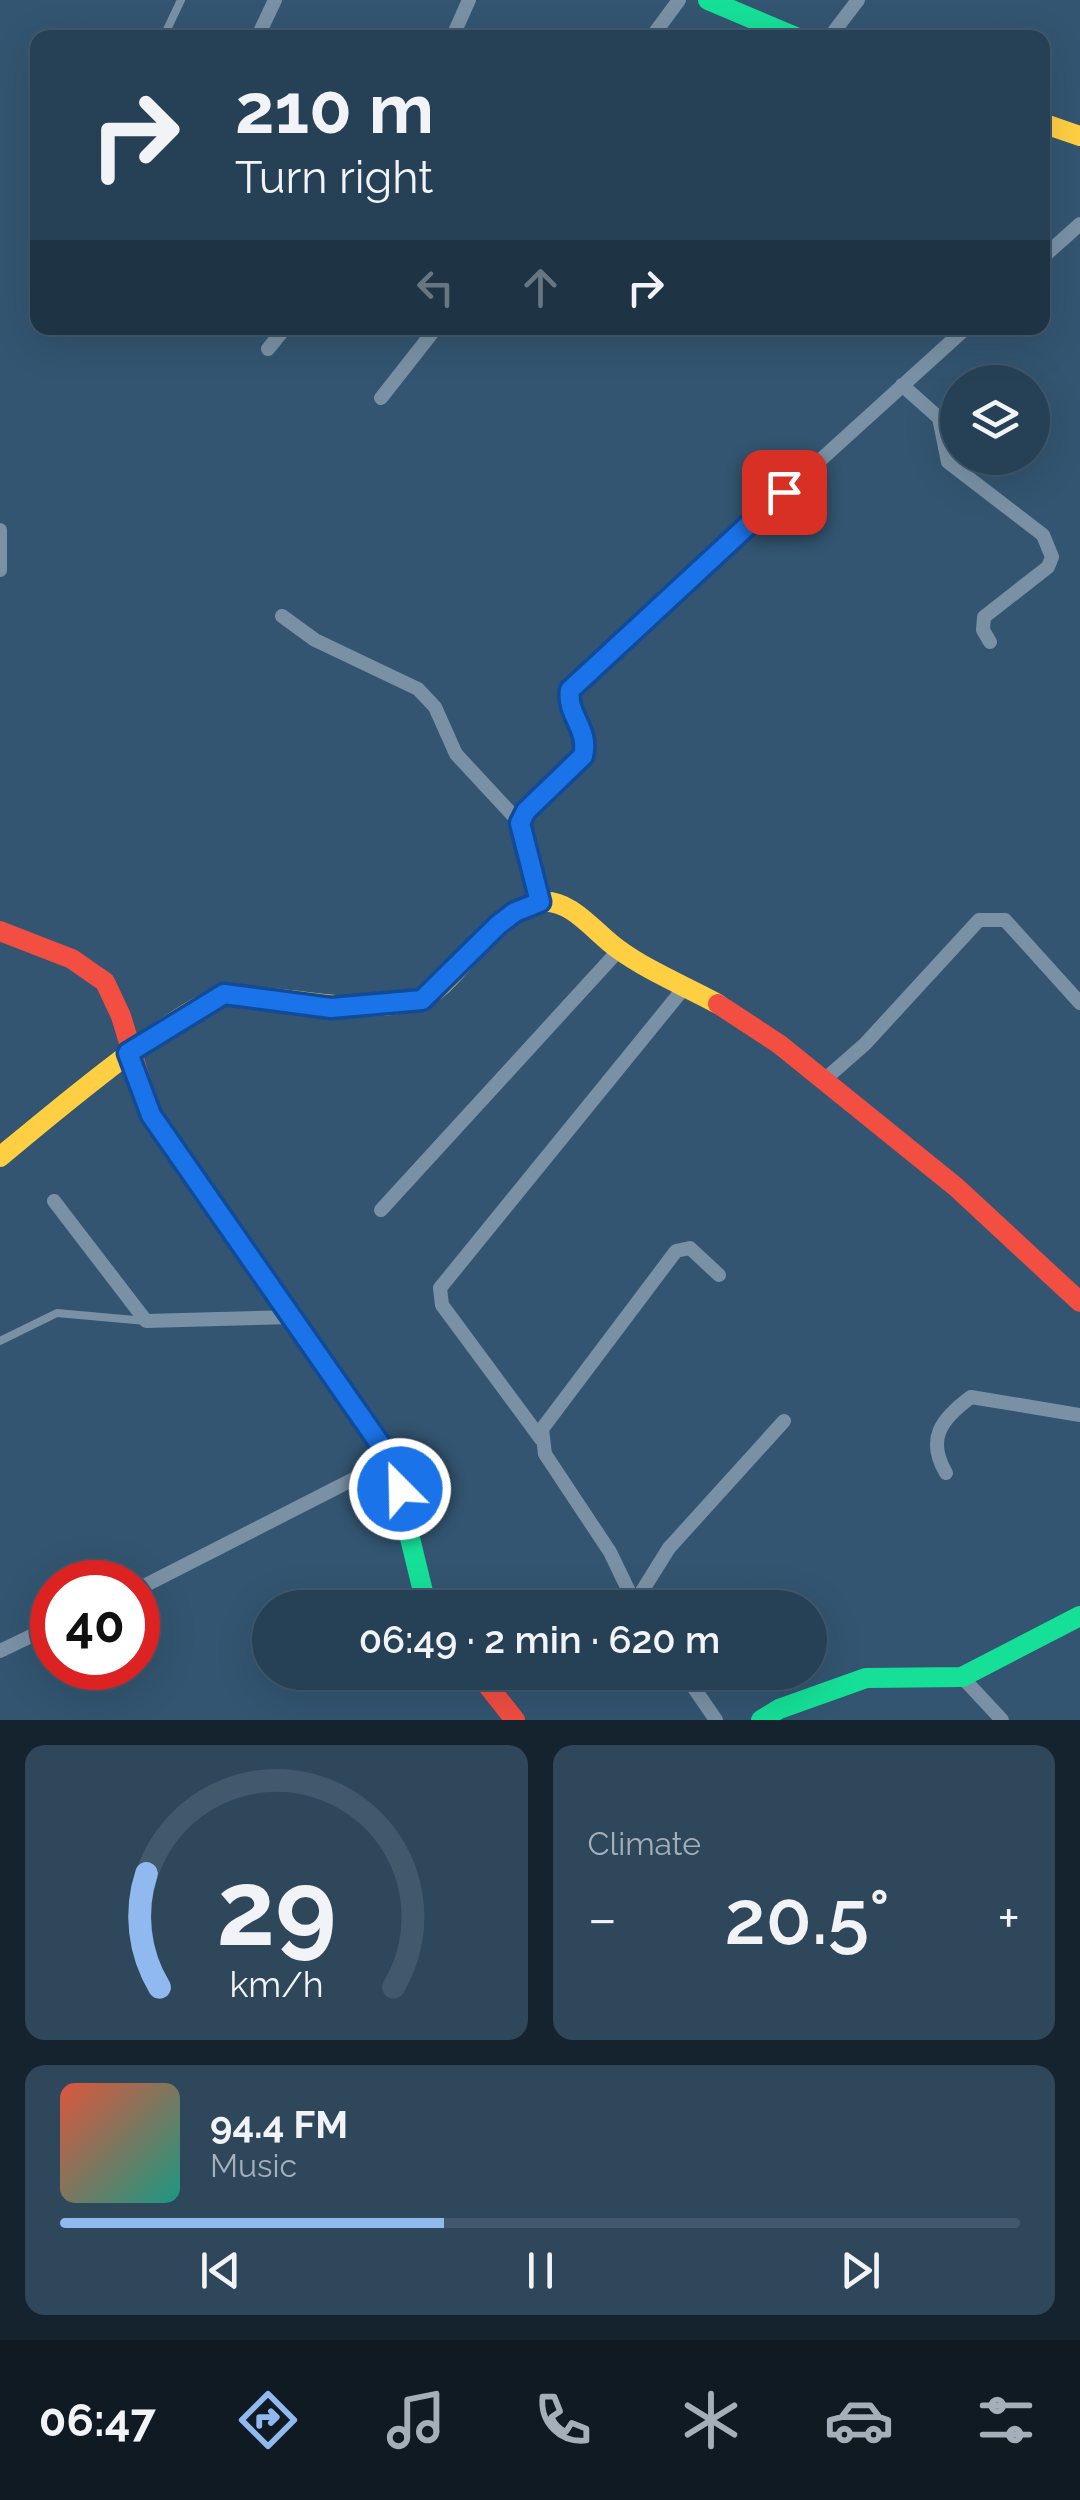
<!DOCTYPE html>
<meta charset="utf-8">
<style>
:root{--surface:#264055;--page:#2e475b;--text:#f1f3f6;--muted:#a4afb9;--line:#42596c;--accent:#90b9f0}
body{margin:0;font-family:Raleway,sans-serif;background:var(--page);color:var(--text);height:100vh;display:flex;flex-direction:column;font-size:38px;white-space:nowrap}
*{box-sizing:border-box;margin:0}
p{font-size:32px;color:var(--muted)}
.icon{flex:none;width:55px;height:55px;fill:none;stroke:currentColor;stroke-width:2;stroke-linecap:round;stroke-linejoin:round}
.map{position:relative;height:1720px;overflow:hidden}
.details{display:flex;flex-direction:column;gap:25px;padding:25px;background:#15232f;flex:1}
.details>*{flex:none}
.top-card{position:absolute;left:30px;top:30px;width:1020px;height:305px;border-radius:20px;box-shadow:0 10px 40px #0002,0 0 0 2px var(--line);background:#264055;color:var(--text);overflow:hidden}
.controls{position:absolute;left:940px;top:365px;display:grid;gap:20px}
.controls a{display:grid;place-items:center;width:110px;height:110px;border-radius:50%;background:var(--surface);box-shadow:0 10px 40px #0002,0 0 0 2px var(--line);font-size:50px}
.speed{position:absolute;left:30px;top:1560px;display:flex;gap:20px;font-size:50px;font-weight:700;text-align:center}
.speed>*{display:grid;place-content:center;width:130px;height:130px;border-radius:50%;background:var(--surface);box-shadow:0 10px 40px #0002,0 0 0 2px var(--line);line-height:1}
.speed .limit{border:15px solid #d22;background:#fff;color:#111}
.pin{position:absolute;display:grid;place-items:center;width:85px;height:85px;color:#fff;margin:-42px;border-radius:20px;box-shadow:0 5px 15px #0006}
.me{position:absolute;width:110px;margin:-55px;rotate:337deg;stroke-linejoin:round;filter:drop-shadow(0 0 8px #0008)}
.turn{display:flex;align-items:center;gap:35px;height:210px;padding:0 40px;font-size:45px}
.turn .icon{width:130px;height:130px;stroke-width:2.5}
.turn b{display:block;font-size:70px;line-height:85px}
.lanes{display:flex;align-items:center;height:95px;padding:0 40px;background:#0003;justify-content:center;gap:50px;direction:ltr}
.lanes .off{opacity:.35}
.big{font-size:75px;font-weight:600;line-height:1.1}
.details .tile{flex:1;display:flex;flex-direction:column;justify-content:center;gap:15px;min-width:0;padding:0 35px;border-radius:20px;background:var(--page)}
.details .dial{align-items:center;gap:0}
.dial svg{height:260px;overflow:visible;fill:none;stroke:var(--line);stroke-width:7;stroke-linecap:round;text-anchor:middle}
.dial text{fill:var(--text);stroke:none}
.song{display:flex;align-items:center;gap:30px}
.cover{width:120px;height:120px;border-radius:15px;background:linear-gradient(135deg,hsl(10 70% 55%),hsl(170 70% 35%))}
.played{height:10px;border-radius:5px;background:linear-gradient(90deg,var(--accent) 40%,var(--line) 40%)}
.keys{display:flex;justify-content:space-around;direction:ltr}
.heat{display:flex;justify-content:space-between;align-items:center;font-size:55px;direction:ltr}
.details .tiles{flex:1;display:grid;gap:25px;grid-template-columns:1fr 1fr}
.tile:last-child{grid-column:span 2}
.trip{position:absolute;left:252px;top:1590px;width:575px;height:100px;border-radius:50px;background:var(--surface);box-shadow:0 10px 40px #0002,0 0 0 2px var(--line);font-weight:600;line-height:100px;text-align:center}
.menu{display:flex;height:160px;justify-content:space-around;align-items:center;background:#0f1a22;color:var(--muted)}
.menu .icon{width:70px;height:70px}
.menu .current{color:var(--accent)}
.menu b{font-size:45px;color:var(--text)}
.map>svg:first-child{display:block}
</style>
<div class="map">
<svg width="1080" height="1720" viewBox="0 0 1080 1720">
<rect width="100%" height="100%" fill="#335571"/>
<g fill="none" stroke-linecap="round" stroke-linejoin="round">
<!-- lane -->
<path stroke="#7a91a5" stroke-width="8" d="M163,38l18,-38
M0,1341l57,-28 89,8"/>
<!-- street -->
<path stroke="#7a91a5" stroke-width="14" d="M257,38l18,-38
M452,38l17,-38
M651,38l28,-38
M829,38l29,-38
M1042,258l38,-34
M268,349l17,-21
M902,385l37,33 9,44 95,73 9,22 -4,10 -64,50 -1,13 7,12
M381,398l55,-70
M0,530v40
M282,616l33,24 103,49 17,18 21,47 64,69 21,79
M520,823l6,-12 57,-55 2,-24 -17,-31 10,-21 388,-352
M824,1080l41,-36 114,-124h26l75,83
M54,1201l92,120 147,-4
M381,1210l238,-260
M541,1439l-99,-134 -2,-17 244,-300
M946,1473c-20,-34 -5,-54 25,-76l109,18
M138,1589l253,-129
M634,1604l35,-56 115,-127
M637,1608l-27,-56 -65,-98 -3,-25 134,-178 14,-3 29,27
M0,1651l52,-25
M683,1672l33,48
M962,1677l40,43"/>
<!-- fast -->
<path stroke="#16e098" stroke-width="20" d="M708,0l90,38
M350,1401l41,59 36,148
M761,1720l18,-11 87,-31 96,-1 118,-61"/>
<!-- slow -->
<path stroke="#ffcf43" stroke-width="20" d="M1042,123l38,13
M0,1157c35,-29 193,-163 229,-162 63,0 125,22 189,5 35,-9 75,-92 123,-98 30,-4 55,32 77,47 30,22 67,37 100,55"/>
<!-- jam -->
<path stroke="#f24e42" stroke-width="20" d="M0,931l72,28 33,23 16,34 30,99 199,286
M718,1004l61,40 177,143 124,115
M477,1672l38,48"/>
</g>
<g fill="none" stroke-linecap="round" stroke-linejoin="round">
<!-- route casing -->
<g stroke="#114b97" stroke-width="25">
<path id="route" d="M400,1489l-9,-29 -240,-345 -23,-62 96,-59 107,14 91,-8 76,-75 17,-13 25,-10 -20,-79 6,-12 57,-55c7,-27 -17,-41 -13,-66l214,-198"/>
</g>
<!-- route -->
<use href="#route" stroke="#1a73e8" stroke-width="18"/>
</g>
</svg>
<div class="controls">
<a><svg class="icon" aria-label="layers" viewBox="0 0 24 24"><path d="M12 4l9 5-9 5-9-5zM3 14l9 5 9-5"/></svg></a>
</div>
<div class="speed"><div class="limit">40</div></div>
<div class="pin" style="left:784px;top:492px;background:#d93025"><svg class="icon" aria-label="arrive" viewBox="0 0 24 24"><path d="M6 21V4h12l-3 4 3 4H6"/></svg></div>
<svg class="me" style="left:400px;top:1489px" viewBox="-20 -20 40 40"><circle r="17" fill="#1a73e8" stroke="#fff" stroke-width="3"/><path d="M0-11L8 9 0 5-8 9z" fill="#fff"/></svg>
<div class="trip">06:49 · 2 min · 620 m</div>
<div class="top-card">
<div class="turn"><svg class="icon" aria-label="right" viewBox="0 0 24 24"><path d="M7 20v-9h11M14 6l5 5-5 5"/></svg><div><b>210 m</b>Turn right</div></div>
<div class="lanes"><svg class="icon off" aria-label="left" viewBox="0 0 24 24"><path d="M17 20v-9H6M10 6l-5 5 5 5"/></svg><svg class="icon off" aria-label="ahead" viewBox="0 0 24 24"><path d="M12 20V5M6 11l6-6 6 6"/></svg><svg class="icon" aria-label="right" viewBox="0 0 24 24"><path d="M7 20v-9h11M14 6l5 5-5 5"/></svg></div>
</div>
</div>
<section class="details">
<div class="tiles">
<div class="tile dial"><svg viewBox="0 0 100 80">
<path d="M14 69A42 42 0 1 1 86 69"/>
<path d="M14 69A42 42 0 0 1 10 34" stroke="#90b9f0"/>
<text x="50" y="56" font-size="32" font-weight="700">29</text>
<text x="50" y="72" font-size="11">km/h</text>
</svg></div>
<div class="tile"><p>Climate</p>
<div class="heat"><a>−</a><b class="big">20.5°</b><a>+</a></div>
</div>
<div class="tile">
<div class="song"><i class="cover"></i><div><b>94.4 FM</b><p>Music</p></div></div>
<div class="played"></div>
<div class="keys"><svg class="icon" aria-label="previous" viewBox="0 0 24 24"><path d="M18 5L8 12l10 7zM5 5v14"/></svg><svg class="icon" aria-label="pause" viewBox="0 0 24 24"><path d="M8 5v14M16 5v14"/></svg><svg class="icon" aria-label="next" viewBox="0 0 24 24"><path d="M6 5l10 7-10 7zM19 5v14"/></svg></div>
</div>
</div>
</section>
<nav class="menu">
<b>06:47</b>
<svg class="icon current" aria-label="directions" viewBox="0 0 24 24"><path d="M12 3l9 9-9 9-9-9zM9 14v-3h6M13 9l2 2-2 2"/></svg>
<svg class="icon" aria-label="music" viewBox="0 0 24 24"><path d="M9 18V5l10-2v13"/><circle cx="6" cy="18" r="3"/><circle cx="16" cy="16" r="3"/></svg>
<svg class="icon" aria-label="phone" viewBox="0 0 24 24"><path d="M5 4h4l2 5-3 2q2 4 5 5l2-3 5 2v4C11 20 4 13 5 4z"/></svg>
<svg class="icon" aria-label="climate" viewBox="0 0 24 24"><path d="M12 3v18M4 7l16 10M4 17L20 7"/></svg>
<svg class="icon" aria-label="car" viewBox="0 0 24 24"><path d="M5 17H2v-5l4-1 3-4h7l3 4 3 1v5h-3M9 17h6M6 11h13"/><circle cx="7" cy="17" r="2"/><circle cx="17" cy="17" r="2"/></svg>
<svg class="icon" aria-label="filters" viewBox="0 0 24 24"><path d="M4 7h16M4 17h16"/><circle cx="9" cy="7" r="2"/><circle cx="15" cy="17" r="2"/></svg>
</nav>
